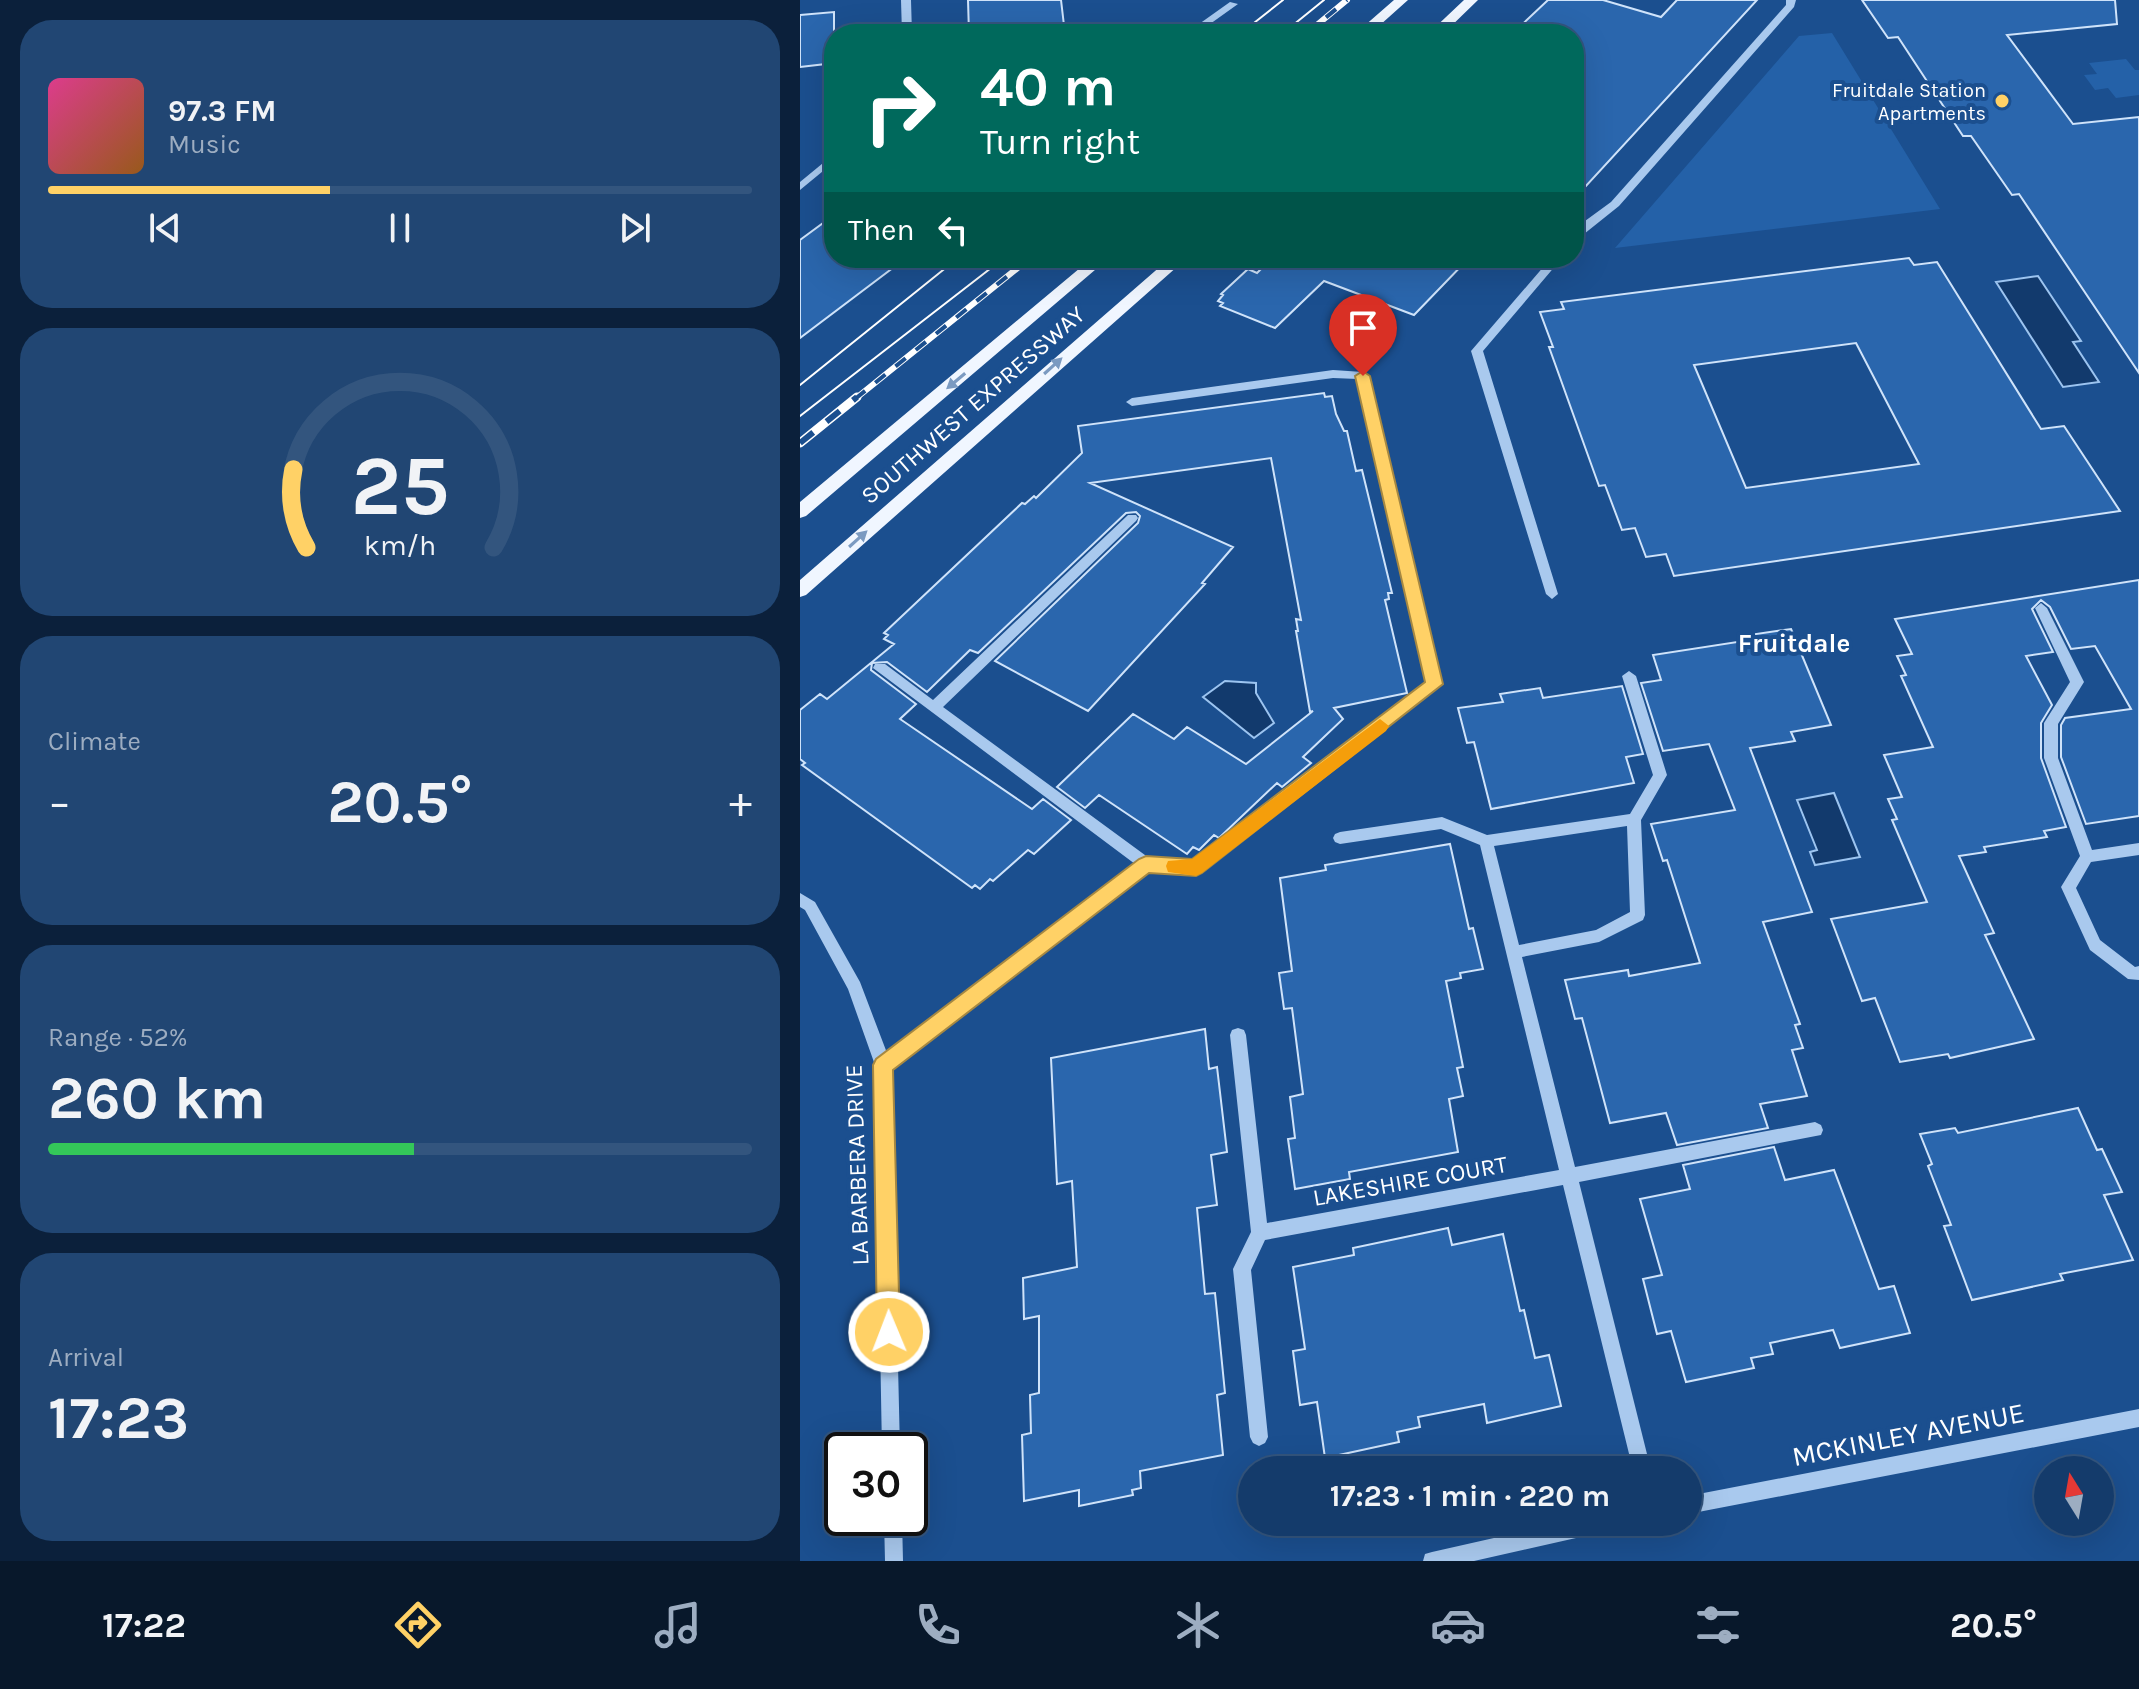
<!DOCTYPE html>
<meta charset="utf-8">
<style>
:root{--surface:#143b6b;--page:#214673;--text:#f1f3f6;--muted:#9dadc1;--line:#33557e;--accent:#ffd166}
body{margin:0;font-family:Karla,sans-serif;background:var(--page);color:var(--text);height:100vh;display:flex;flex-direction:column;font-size:30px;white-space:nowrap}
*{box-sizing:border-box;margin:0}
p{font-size:26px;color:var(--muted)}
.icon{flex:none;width:44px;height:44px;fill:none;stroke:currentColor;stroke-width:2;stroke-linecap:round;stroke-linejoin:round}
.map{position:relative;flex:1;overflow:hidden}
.details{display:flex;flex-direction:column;gap:20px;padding:20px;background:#0b203b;width:800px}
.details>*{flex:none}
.banner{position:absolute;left:24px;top:24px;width:760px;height:244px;border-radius:32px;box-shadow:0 8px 32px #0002,0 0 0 2px var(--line);background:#00695c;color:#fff;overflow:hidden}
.needle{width:52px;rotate:349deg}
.controls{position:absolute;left:1234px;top:1456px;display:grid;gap:16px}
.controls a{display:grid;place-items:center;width:80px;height:80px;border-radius:50%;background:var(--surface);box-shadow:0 8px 32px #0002,0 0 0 2px var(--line);font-size:40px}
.speed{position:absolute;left:24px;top:1432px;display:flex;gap:16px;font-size:40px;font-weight:700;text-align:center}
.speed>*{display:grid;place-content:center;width:104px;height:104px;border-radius:50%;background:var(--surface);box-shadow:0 8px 32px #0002,0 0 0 2px var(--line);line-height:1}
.speed .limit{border:4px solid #111;border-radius:12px;background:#fff;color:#111}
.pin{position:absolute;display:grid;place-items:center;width:68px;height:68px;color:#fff;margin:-82px -34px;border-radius:50% 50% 50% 0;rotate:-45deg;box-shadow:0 0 8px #0007}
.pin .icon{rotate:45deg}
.me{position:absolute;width:88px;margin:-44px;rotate:359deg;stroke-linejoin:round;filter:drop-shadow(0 0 6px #0008)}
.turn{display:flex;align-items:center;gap:28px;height:168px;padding:0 24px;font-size:36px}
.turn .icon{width:104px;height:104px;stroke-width:2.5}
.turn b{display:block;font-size:56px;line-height:68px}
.then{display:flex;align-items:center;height:76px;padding:0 24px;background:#0003;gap:16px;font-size:30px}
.big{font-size:60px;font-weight:700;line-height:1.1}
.details .card{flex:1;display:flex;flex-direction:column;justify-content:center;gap:12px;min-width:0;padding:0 28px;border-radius:32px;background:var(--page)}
.details .dial{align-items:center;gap:0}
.dial svg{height:208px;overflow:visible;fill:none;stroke:var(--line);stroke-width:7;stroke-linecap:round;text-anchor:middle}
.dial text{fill:var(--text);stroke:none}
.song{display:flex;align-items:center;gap:24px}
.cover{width:96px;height:96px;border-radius:12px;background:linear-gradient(135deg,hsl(330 70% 55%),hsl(30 70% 35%))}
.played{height:8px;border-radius:4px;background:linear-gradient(90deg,var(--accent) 40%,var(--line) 40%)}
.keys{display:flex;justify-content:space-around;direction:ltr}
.heat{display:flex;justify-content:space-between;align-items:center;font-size:44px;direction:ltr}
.charge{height:12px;border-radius:6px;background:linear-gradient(90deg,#34c759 52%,var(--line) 0)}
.trip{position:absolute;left:438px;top:1456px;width:464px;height:80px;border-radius:40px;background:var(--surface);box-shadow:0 8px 32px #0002,0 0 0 2px var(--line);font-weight:700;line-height:80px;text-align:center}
.menu{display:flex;height:128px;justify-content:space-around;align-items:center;background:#08182b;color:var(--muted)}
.menu .icon{width:56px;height:56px}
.menu .selected{color:var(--accent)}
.menu b{font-size:36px;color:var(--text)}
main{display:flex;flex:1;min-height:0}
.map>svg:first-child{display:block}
</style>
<main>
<section class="details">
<div class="card">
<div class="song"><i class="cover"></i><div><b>97.3 FM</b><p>Music</p></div></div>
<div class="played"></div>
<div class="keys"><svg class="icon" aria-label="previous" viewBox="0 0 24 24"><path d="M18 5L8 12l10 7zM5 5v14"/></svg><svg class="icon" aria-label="pause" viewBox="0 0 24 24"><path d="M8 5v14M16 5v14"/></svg><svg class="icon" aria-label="next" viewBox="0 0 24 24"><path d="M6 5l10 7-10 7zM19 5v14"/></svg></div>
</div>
<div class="card dial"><svg viewBox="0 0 100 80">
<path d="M14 69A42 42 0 1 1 86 69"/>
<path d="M14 69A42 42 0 0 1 9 39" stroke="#ffd166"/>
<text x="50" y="56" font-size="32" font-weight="700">25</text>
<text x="50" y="72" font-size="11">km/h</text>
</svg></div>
<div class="card"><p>Climate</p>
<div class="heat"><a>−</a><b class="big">20.5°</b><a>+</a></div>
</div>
<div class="card"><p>Range · 52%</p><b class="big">260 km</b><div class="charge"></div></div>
<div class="card"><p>Arrival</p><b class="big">17:23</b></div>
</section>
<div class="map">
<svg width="1339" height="1561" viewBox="0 0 1339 1561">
<rect width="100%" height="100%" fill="#1b4f8f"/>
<!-- green -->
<path fill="#2461a8" d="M1032,33l108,176 -325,39 184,-212z
M1326,59l9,11h4v25l-23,3 -8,-10 -13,2 -11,-15 13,-1 -8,-11z"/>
<!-- water -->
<path fill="#123a6d" stroke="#9cc4f0" stroke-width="2" d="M1238,276l43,65 -8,1 26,40 -36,5 -67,-105z
M425,681l31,2v10l18,30 -20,15 -51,-41z
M1034,793l26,64 -45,8 -5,-13 7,-2 -20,-50z"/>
<!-- building -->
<path fill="#2a66ad" stroke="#cfe3fa" stroke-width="2" fill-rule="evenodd" d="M168,0h93l4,34h-96z
M748,0h55l58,17 16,-17h80l-183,199v-165h-62z
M1062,0h253l2,24 -110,11 66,89 66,-7v256l-120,-179 -7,1 -41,-59h-8l-65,-99 -10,1z
M34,12v51l-34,4v-52z
M34,215v43h72l-106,80v-98z
M472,258h197l-55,57 -90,-34 -49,47 -55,-22 3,-3 -5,-2 5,-6 -2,-1 27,-25 9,4z
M1109,258l5,7 23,-3 104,167 23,-3 56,85 -446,65 -8,-22 -20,3 -11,-29 -13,2 -17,-45 -6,1 -50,-139h4l-13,-35 24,-3 -3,-7zM1056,343l63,121 -173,24 -52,-123z
M524,393l1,4 7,-1 4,18 8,17h3l9,40 6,-1 30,123h-4l1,6 -4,1 22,93 -73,15 9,11 -40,38 8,6 -29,24 -5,-4 -58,55 -5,-3 -15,15 -6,-3 -6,7 -88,-59 -14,13 -28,-21 76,-73 41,25 13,-12 59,37 67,-53 -3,1 -14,-81h2l-2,-12 5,1 -30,-162 -181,25 143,64 -31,36 3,1 -117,127 -93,-50 143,-138 2,-7 -4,-4 -10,1 -148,140 -8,-3 -43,42 -40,-30 -15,1 -1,7 45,34 -16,15 132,90 11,-10 28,21 -37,34 -6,-4 -35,31 -3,-2 -10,10 -5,-4 -3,3 -170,-123 3,-2 -5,-4v-49l20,-16 7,5 67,-55 -10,-5 4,-4 -4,-2 138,-130 3,1 9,-8 2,2 46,-45 -4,-27z
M1339,580v236l-53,8 -25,-67v-32l4,-7 66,-9 -36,-63 -24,3 -21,-42 -9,-7 -9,9 21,43 -27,4 26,49 -11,18v35l25,69 -22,4 3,6 -63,10 2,5 -27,4 35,77 -9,2 49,104 -84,19 -2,-4 -48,8 -25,-64 -13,3 -31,-82 96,-17 -35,-82 5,-1 -9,-20 14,-2 -18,-42 49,-8 -32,-71 5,-1 -9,-19 15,-2 -17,-35z
M991,629l40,96 -40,7 4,9 -45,7 62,164 -49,10 37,102 -5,1 8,23 -11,2 15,46 -47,8 8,24 -91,17 -11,-32 -56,10 -28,-105 -7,1 -10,-39 63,-10 1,6 71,-13 -33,-103 -4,1 -12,-37 84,-14 -26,-66 -46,7 -22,-68 20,-3 -8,-25 104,-16 -1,-5z
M822,686l21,68 -17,3 8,26 -143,26 -17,-67 -7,1 -9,-35 45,-6 -3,-8 40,-6 3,10z
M650,844l19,85 4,-1 10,41 -23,4 1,5 -15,3 17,86 -6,1 6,28 -14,3 9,53 -109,20 1,7 -55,10 -7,-50 7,-1 -5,-41 13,-3 -11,-86 -8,1 -5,-36 13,-2 -12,-93 46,-8 -1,-5z
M405,1029l4,40 8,-2 10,85 -16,3 6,50 -20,3 8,86 10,-1 10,100 -8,2 6,60 -83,16 1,17 -9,2 1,5 -54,11v-16l-55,11 -2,-66 9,-2 -1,-38 9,-2v-77l-15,3 -1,-41 54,-11 -5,-86 -15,3 -6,-126z
M1278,1108l19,42 5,-1 20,43 -18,3 29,65 -73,14 3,6 -91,20 -28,-74 7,-1 -23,-59 4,-2 -12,-30 35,-6 3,5z
M974,1147l11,33 49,-10 45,119 15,-3 16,47 -70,15 -7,-18 -63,13 3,11 -22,4 3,10 -68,14 -15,-51 -14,3 -14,-55 19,-4 -22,-76 50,-10 -7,-24z
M648,1228l4,17 51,-11 17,77 4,-1 11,48 14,-3 12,51 -74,17 -3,-19 -66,13 2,10 -23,5 2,10 -74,16 -8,-56 -17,3 -7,-54 12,-2 -12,-82 61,-12 -1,-7z"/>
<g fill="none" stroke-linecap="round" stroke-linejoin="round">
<!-- minor -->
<path fill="#a9c9ee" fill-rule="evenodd" d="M101,0h10l1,34h-10z
M986,0h10l-2,7 -175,199 -45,36v-9l11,-12 26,-19 175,-197z
M430,2l8,2 -42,30h-11z
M34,154v8l-34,28v-8z
M751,258h11l-79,93 75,243 -6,5 -6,-5 -75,-243z
M533,370l30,2 6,4 72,308 -240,188 -5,2 -47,-4 -258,198 9,382h-18l-7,-385 -27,-76 -43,-79 -5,-3v-14l15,9 45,80 27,71 248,-189 -262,-196 2,-4h10l48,36 195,-185h8l2,3 -2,3 -193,186 206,151 44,4 234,-180 -69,-303 -25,-1 -201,28 -6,-4 6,-4z
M1241,603l6,5 37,74 -26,42v34l34,92 47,-7v12l-48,7 -15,26 24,52 35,27 4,-1v14l-11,-1 -38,-29 -29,-63 19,-31 -36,-98v-35l26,-41 -35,-74z
M829,671l7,5 31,99 -26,45 4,95 -2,5 -44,22 -77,15 53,210 240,-45 6,3 2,5 -2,5 -242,47 72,288h-18l-70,-285 -298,55 -14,30 17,167 -3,6 -6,3 -6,-3 -3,-6 -17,-168 18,-37 -21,-197 2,-5 6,-2 6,2 2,5 21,188 292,-53 -79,-325 -39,-16 -101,15 -5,-2 -2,-4 2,-4 5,-2 102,-15 45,18 143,-21 23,-39 -31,-99zM827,826l3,86 -34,18 -77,15 -25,-99z
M1339,1409v18l-451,87v-18z
M84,1518h18l1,43h-18z
M765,1522h51l-2,7 -7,2 -133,30h-51l2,-7 7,-2z"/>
<!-- major -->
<path fill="#f0f6ff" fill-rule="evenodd" d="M594,0h14l-38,34h-15z
M664,0h14l-35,34h-15z
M292,258h17l-303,258 -6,2v-16z
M370,258h17l-381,337 -6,2v-17z"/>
<!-- tram -->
<path stroke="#fff" stroke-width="2" d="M440,34l43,-34
M482,34l42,-34
M0,385l158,-127
M0,416l204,-158"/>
<!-- rail-far1 casing -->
<g stroke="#fff" stroke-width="6">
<path id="rail-far1" d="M506,34l41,-34
M55,399l175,-141"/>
</g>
<!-- rail casing -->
<g stroke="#fff" stroke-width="9">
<path id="rail" d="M0,443l57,-46"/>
</g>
<!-- rail-far1 -->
<use href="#rail-far1" stroke="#1b4f8f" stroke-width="4" stroke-dasharray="13" stroke-linecap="butt"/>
<!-- rail -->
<use href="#rail" stroke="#1b4f8f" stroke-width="6" stroke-dasharray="17" stroke-linecap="butt"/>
</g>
<!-- one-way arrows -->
<defs><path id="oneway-solid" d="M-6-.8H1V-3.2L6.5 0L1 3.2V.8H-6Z" transform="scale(2)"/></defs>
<g fill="#7b9ac1">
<use href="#oneway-solid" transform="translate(253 366) rotate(-42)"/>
<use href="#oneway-solid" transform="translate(156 381) rotate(140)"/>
<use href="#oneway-solid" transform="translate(58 539) rotate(-42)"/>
</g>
<!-- route -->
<path fill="#ffd166" stroke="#a68842" stroke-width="2" d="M563,371l7,5 73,308 -241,189 -6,3 -47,-3 -256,197 7,262 -3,8 -8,3 -8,-3 -4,-8 -4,-267 3,-6 263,-200 7,-3 46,3 233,-177 -70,-306z"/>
<!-- slow -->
<path fill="#f59e0b" d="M580,719l9,7 -3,5 -184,142 -6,3 -28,-4 -2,-6 2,-5 24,-2z"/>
<!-- markers -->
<circle fill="#ffd166" stroke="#1b4f8f" stroke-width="3" cx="1202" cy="101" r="8"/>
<g text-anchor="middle" stroke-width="8" stroke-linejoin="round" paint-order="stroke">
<!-- far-poi labels -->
<g font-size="20" fill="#fff" stroke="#1b4f8f" text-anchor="end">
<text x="1186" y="97">Fruitdale Station<tspan x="1186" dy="23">Apartments</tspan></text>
</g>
<!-- street labels -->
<g font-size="24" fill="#fff" stroke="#1b4f8f">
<text transform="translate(173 405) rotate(-41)" y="8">SOUTHWEST EXPRESSWAY</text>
<text transform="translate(57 1165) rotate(-92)" y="8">LA BARBERA DRIVE</text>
<text transform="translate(610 1181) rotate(-10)" y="8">LAKESHIRE COURT</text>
</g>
<!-- neighbourhood labels -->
<g font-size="26" font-weight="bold" fill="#fff" stroke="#1b4f8f">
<text x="994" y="652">Fruitdale</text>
</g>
<!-- near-street labels -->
<g font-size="28" fill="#fff" stroke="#1b4f8f">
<text transform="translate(1108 1434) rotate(-11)" y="10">MCKINLEY AVENUE</text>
</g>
</g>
</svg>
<div class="controls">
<a><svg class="needle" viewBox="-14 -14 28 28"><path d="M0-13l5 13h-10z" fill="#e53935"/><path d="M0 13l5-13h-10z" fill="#9dadc1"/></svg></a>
</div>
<div class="speed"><div class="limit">30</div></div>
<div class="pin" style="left:563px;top:376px;background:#d93025"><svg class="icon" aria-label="arrive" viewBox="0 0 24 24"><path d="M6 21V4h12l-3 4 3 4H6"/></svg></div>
<svg class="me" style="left:89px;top:1332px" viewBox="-20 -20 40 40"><circle r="17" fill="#ffd166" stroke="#fff" stroke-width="3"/><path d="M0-11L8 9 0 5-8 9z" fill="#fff"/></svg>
<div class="trip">17:23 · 1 min · 220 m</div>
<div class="banner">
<div class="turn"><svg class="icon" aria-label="right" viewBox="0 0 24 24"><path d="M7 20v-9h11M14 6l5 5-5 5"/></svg><div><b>40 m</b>Turn right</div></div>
<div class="then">Then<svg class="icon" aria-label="left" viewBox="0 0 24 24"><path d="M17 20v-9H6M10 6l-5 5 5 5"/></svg></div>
</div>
</div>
</main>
<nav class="menu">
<b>17:22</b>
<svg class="icon selected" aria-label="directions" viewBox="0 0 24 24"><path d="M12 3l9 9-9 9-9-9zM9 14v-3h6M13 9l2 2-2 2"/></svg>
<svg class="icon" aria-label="music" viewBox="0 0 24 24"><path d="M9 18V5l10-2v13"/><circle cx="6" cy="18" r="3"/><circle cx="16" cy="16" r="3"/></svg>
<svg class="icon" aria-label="phone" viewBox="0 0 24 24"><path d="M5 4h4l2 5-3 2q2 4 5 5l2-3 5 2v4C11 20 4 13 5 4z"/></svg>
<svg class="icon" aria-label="climate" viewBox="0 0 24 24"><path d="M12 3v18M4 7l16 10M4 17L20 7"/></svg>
<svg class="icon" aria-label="car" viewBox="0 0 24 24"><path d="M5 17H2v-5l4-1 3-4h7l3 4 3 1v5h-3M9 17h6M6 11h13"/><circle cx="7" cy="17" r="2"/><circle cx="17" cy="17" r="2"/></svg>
<svg class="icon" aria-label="filters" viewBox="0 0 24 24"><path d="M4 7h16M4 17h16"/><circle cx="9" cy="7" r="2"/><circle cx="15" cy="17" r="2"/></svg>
<b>20.5°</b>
</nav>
